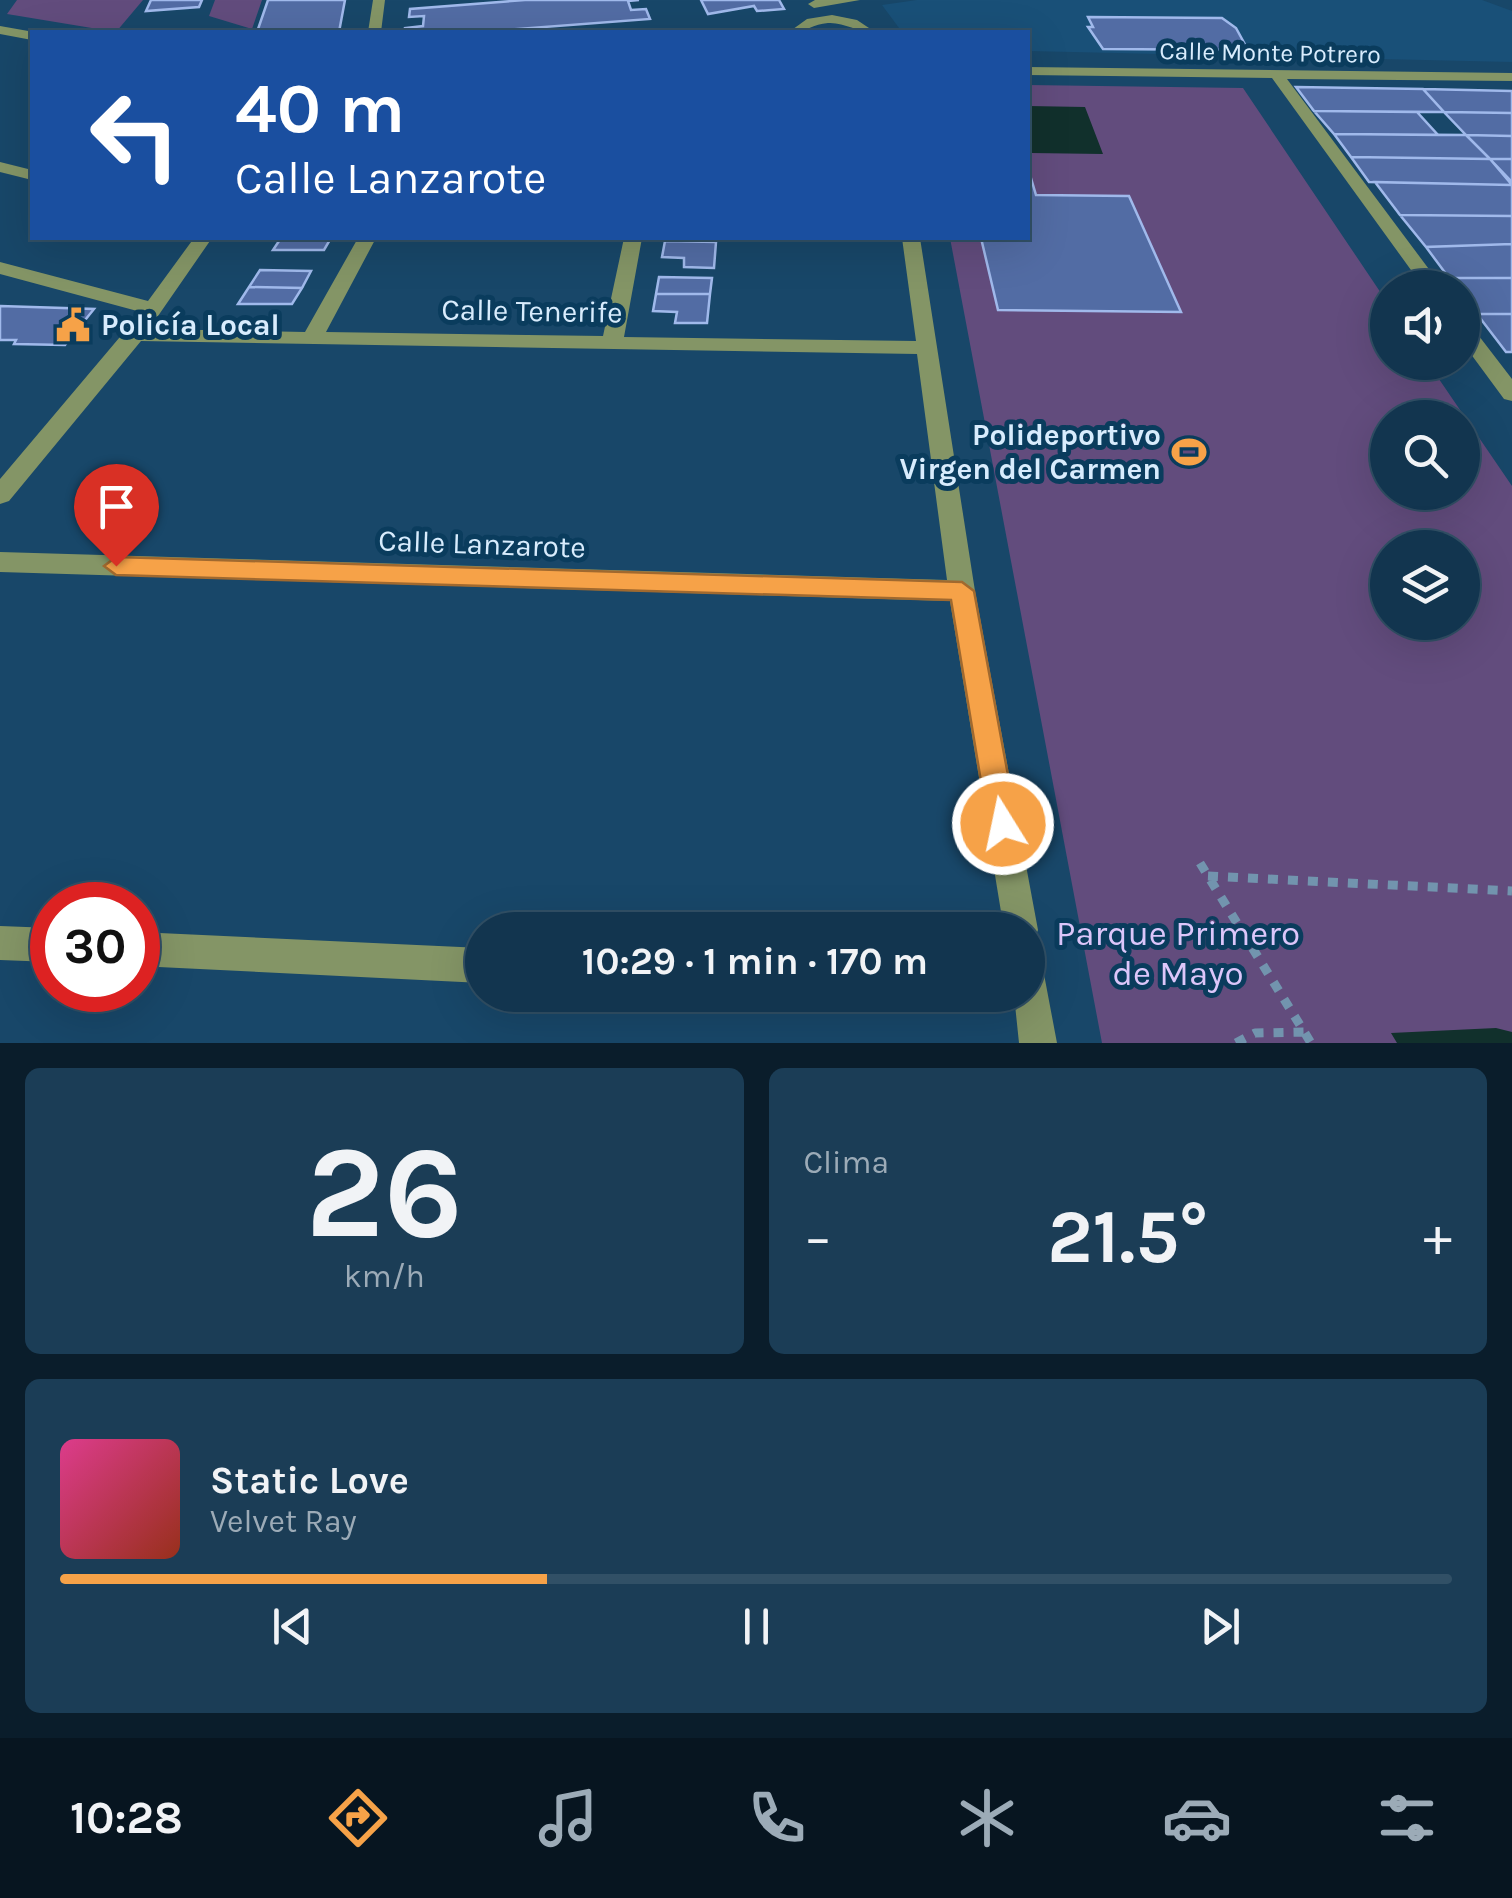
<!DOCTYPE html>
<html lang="es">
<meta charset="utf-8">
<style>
:root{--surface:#12354f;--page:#1b3d56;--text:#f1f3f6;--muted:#9cabb7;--line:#315066;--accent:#f6a248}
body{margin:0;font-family:Karla,sans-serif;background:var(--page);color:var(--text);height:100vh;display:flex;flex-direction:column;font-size:38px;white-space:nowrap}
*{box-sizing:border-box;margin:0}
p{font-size:32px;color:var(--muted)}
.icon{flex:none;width:55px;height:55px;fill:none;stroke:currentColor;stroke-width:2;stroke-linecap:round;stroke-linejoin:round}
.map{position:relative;height:1043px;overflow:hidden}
.sheet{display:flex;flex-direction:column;gap:25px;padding:25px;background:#0a1d2b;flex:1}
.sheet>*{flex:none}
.guide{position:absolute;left:30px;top:30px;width:1000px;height:210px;border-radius:0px;box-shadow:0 10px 40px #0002,0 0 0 2px var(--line);background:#1a4fa0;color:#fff;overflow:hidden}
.tools{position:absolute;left:1370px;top:270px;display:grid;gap:20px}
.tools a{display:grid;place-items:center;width:110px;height:110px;border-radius:50%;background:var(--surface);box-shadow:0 10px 40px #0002,0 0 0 2px var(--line);font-size:50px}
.speed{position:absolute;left:30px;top:882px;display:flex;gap:20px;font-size:50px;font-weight:700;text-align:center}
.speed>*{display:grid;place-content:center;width:130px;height:130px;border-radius:50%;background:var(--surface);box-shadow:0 10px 40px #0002,0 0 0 2px var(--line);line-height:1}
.speed .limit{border:15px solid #d22;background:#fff;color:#111}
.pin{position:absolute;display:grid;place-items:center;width:85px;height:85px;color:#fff;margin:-102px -42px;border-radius:50% 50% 50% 0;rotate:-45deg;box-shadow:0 0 10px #0007}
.pin .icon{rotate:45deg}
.me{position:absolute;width:110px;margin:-55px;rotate:350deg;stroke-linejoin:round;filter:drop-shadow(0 0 8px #0008)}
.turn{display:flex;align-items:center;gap:35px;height:210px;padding:0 40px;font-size:45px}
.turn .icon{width:130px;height:130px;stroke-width:2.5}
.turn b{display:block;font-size:70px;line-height:85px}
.big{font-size:75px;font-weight:700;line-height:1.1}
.sheet .card{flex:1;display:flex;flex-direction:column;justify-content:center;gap:15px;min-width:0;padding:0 35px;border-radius:15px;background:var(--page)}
.sheet .dial{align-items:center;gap:0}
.dial b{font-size:130px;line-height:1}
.song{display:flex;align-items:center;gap:30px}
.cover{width:120px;height:120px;border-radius:15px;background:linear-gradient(135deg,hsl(330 70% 55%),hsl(10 70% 35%))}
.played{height:10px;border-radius:5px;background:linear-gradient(90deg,var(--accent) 35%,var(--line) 35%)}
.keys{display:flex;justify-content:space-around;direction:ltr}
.heat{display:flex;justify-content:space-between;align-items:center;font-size:55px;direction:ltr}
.sheet .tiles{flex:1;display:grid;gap:25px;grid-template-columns:1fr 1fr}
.card:last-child{grid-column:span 2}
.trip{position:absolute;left:465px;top:912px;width:580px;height:100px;border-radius:50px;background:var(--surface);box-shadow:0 10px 40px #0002,0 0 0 2px var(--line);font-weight:700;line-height:100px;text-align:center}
.dock{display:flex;height:160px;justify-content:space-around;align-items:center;background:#071520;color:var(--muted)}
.dock .icon{width:70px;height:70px}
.dock .current{color:var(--accent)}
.dock b{font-size:45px;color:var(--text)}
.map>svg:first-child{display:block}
</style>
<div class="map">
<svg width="1512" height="1043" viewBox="0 0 1512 1043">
<rect width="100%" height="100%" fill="#184769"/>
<!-- built -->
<path fill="#195078" d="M917,0h565l30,11v51l-484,-11v-19h-126l-20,-27z"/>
<!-- green -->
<path fill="#624c7d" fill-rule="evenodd" d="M17,0h126l-27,32 -109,-18z
M215,0h47l-10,29 -43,-13z
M1028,85l215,3 144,214 1,60 40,1 84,123v557h-410l-152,-805h78zM1388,418h74v74h-74zM1388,548h74v74h-74z"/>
<!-- water -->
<path fill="#11302c" d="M1028,106l57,1 18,47 -72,-1z
M1496,1028l16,4v11h-115l-6,-10z"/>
<!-- building -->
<path fill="#526ca4" stroke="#a0b9eb" stroke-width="2.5" d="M151,0h51l-3,7 -53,4z
M268,0h77l-6,32h-82z
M525,0h114l-11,1 3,9 15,-1 4,10 -170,13h-75v-4l18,-2 1,-10 -15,1 1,-8z
M701,0h78l5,9 -27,2 -3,-5 -46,8z
M1088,17l134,1 14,10 12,22 -145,-1 -15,-22h5z
M1296,87l127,2 21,23 -130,-1z
M1423,89l89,2v22l-68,-1z
M1314,111l103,1 21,23 -104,-1z
M1444,112l68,1v23l-46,-1z
M1334,134l132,1 24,24 -139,-2z
M1466,135l46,1v23h-22z
M1351,157l139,2 22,26 -143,-3z
M1490,159h22v23z
M1028,168l8,27 93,1 52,116 -183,-2 -17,-72h47z
M1375,182l137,3v31l-112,-1z
M1400,215l112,1v28l-86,3z
M281,238h50l-7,12h-51z
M665,241l51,1 -2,26 -30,-1v-9l-22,-1z
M1512,244v34h-63l-23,-31z
M260,270l51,1 -9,17 -53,-1z
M659,277l53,1 -2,16h-54z
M1449,278h63v36h-35l-15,-19v-7z
M249,287l53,1 -10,16h-54z
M656,294h54l-3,29h-32l2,-11 -24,-1z
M0,306l94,3 -29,36 -51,-1 2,-4h-16z
M1477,314h35v38h-6z"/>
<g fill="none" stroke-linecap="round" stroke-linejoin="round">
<!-- path -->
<path stroke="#7294ae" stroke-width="9" stroke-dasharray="10 10" stroke-linecap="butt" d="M1200,863l111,180
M1208,876l304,15
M1236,1043l19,-10 50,-1"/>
<!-- minor -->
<path fill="#849566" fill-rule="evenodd" d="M373,0h12l-4,32h-13z
M860,0l-46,8 -6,-4 7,-4z
M832,15l25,5 18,12c-17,1 -30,-10 -47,-9 -15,1 -24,10 -39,9l18,-13z
M0,26l34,6 -2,8 -32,-6z
M1028,67l484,6v8l-225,-2 156,209h-19l-152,-210 -244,-3z
M0,162l32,8v10l-32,-8z
M194,238h18l-63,91 156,3 53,-94h18l-50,94 277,4 21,-98h18l-18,99 292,4 -14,-103h18l55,353 63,339 -5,12 -5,3v-15h-24l-54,-329 -950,-29v-20l947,28 -30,-226 -776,-13 -132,160 -9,3v-25l141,-167 -141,-38v-12l148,39z
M1462,321l7,2 43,56v22l-8,-2 -42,-57z
M0,926l52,2v34l-52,-2z
M138,932l344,16v35l-344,-17z
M1028,947l12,6 17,90h-38l-5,-48h14z"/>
</g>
<!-- route -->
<path fill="#f6a248" stroke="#a0692f" stroke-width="2.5" d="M116,557l846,25 12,9 43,233 -4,10 -10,4 -11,-4 -4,-10 -37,-224 -835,-25 -12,-9z"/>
<!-- icons -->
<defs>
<g id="civic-bare" transform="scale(2.7)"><path d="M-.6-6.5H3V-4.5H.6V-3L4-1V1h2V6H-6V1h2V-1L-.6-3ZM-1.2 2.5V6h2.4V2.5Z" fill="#f6a248" stroke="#0a3c5d" stroke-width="2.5" paint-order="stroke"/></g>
<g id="stadium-bare" transform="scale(2.7)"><path d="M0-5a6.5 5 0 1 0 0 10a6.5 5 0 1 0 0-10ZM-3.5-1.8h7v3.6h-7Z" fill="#f6a248" stroke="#0a3c5d" stroke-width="2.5" paint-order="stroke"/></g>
</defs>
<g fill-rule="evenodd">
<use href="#civic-bare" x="73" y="325"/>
<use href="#stadium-bare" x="1189" y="452"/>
</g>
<g text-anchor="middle" stroke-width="10" stroke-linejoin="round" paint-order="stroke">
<!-- far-street labels -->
<g font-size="25" fill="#d8ecfd" stroke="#0a3c5d">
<text transform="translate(1270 52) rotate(1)" y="9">Calle Monte Potrero</text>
</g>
<!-- street labels -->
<g font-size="30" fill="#d8ecfd" stroke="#0a3c5d">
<text transform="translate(532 311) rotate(1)" y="10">Calle Tenerife</text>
<text transform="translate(482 544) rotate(2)" y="10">Calle Lanzarote</text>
</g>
<!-- poi labels -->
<g font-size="30" font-weight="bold" fill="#d8ecfd" stroke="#0a3c5d" text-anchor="start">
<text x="101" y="335">Policía Local</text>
<text x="1161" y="445" text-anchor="end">Polideportivo<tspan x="1161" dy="34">Virgen del Carmen</tspan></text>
</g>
<!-- near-park labels -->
<g font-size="35" fill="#dcc6fa" stroke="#0a3c5d">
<text x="1178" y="945">Parque Primero<tspan x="1178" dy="40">de Mayo</tspan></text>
</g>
</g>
</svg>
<div class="tools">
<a><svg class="icon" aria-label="sound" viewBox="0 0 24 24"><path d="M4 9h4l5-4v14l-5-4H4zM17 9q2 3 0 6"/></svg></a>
<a><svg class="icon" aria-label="search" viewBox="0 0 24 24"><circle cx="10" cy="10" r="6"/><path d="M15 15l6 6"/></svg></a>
<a><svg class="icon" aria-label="layers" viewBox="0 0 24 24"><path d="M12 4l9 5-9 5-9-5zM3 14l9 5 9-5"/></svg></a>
</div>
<div class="speed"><div class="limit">30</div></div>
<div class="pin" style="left:116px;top:566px;background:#d93025"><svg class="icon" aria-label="arrive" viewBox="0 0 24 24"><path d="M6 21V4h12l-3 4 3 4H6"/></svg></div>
<svg class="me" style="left:1003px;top:824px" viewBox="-20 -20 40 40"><circle r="17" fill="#f6a248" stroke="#fff" stroke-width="3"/><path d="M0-11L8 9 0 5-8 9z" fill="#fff"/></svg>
<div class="trip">10:29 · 1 min · 170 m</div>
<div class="guide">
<div class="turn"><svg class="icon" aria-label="left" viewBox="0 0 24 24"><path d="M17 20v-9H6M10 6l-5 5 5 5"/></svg><div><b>40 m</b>Calle Lanzarote</div></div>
</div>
</div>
<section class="sheet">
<div class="tiles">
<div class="card dial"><b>26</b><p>km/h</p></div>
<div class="card"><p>Clima</p>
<div class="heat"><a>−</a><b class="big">21.5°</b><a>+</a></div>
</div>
<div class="card">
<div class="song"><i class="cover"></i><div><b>Static Love</b><p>Velvet Ray</p></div></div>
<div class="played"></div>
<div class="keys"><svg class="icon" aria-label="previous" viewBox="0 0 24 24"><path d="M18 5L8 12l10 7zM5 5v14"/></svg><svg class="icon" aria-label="pause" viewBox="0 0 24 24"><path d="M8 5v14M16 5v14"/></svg><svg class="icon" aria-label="next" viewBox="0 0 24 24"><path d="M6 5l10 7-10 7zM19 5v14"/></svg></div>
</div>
</div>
</section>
<nav class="dock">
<b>10:28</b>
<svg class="icon current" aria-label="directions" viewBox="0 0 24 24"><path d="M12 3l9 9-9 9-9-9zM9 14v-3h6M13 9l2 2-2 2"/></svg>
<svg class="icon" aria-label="music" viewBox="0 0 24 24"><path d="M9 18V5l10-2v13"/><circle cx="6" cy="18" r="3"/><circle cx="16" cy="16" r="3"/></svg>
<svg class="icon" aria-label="phone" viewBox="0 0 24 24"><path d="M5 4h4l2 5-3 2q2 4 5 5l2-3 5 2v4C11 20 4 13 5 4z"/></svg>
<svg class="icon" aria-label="climate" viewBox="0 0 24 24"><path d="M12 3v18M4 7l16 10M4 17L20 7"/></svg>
<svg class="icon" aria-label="car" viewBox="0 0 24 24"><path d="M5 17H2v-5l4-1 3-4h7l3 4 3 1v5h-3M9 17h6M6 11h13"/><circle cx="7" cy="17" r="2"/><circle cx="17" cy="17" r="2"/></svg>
<svg class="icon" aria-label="filters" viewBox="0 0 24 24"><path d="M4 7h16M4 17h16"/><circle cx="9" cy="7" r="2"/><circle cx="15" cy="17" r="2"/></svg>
</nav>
